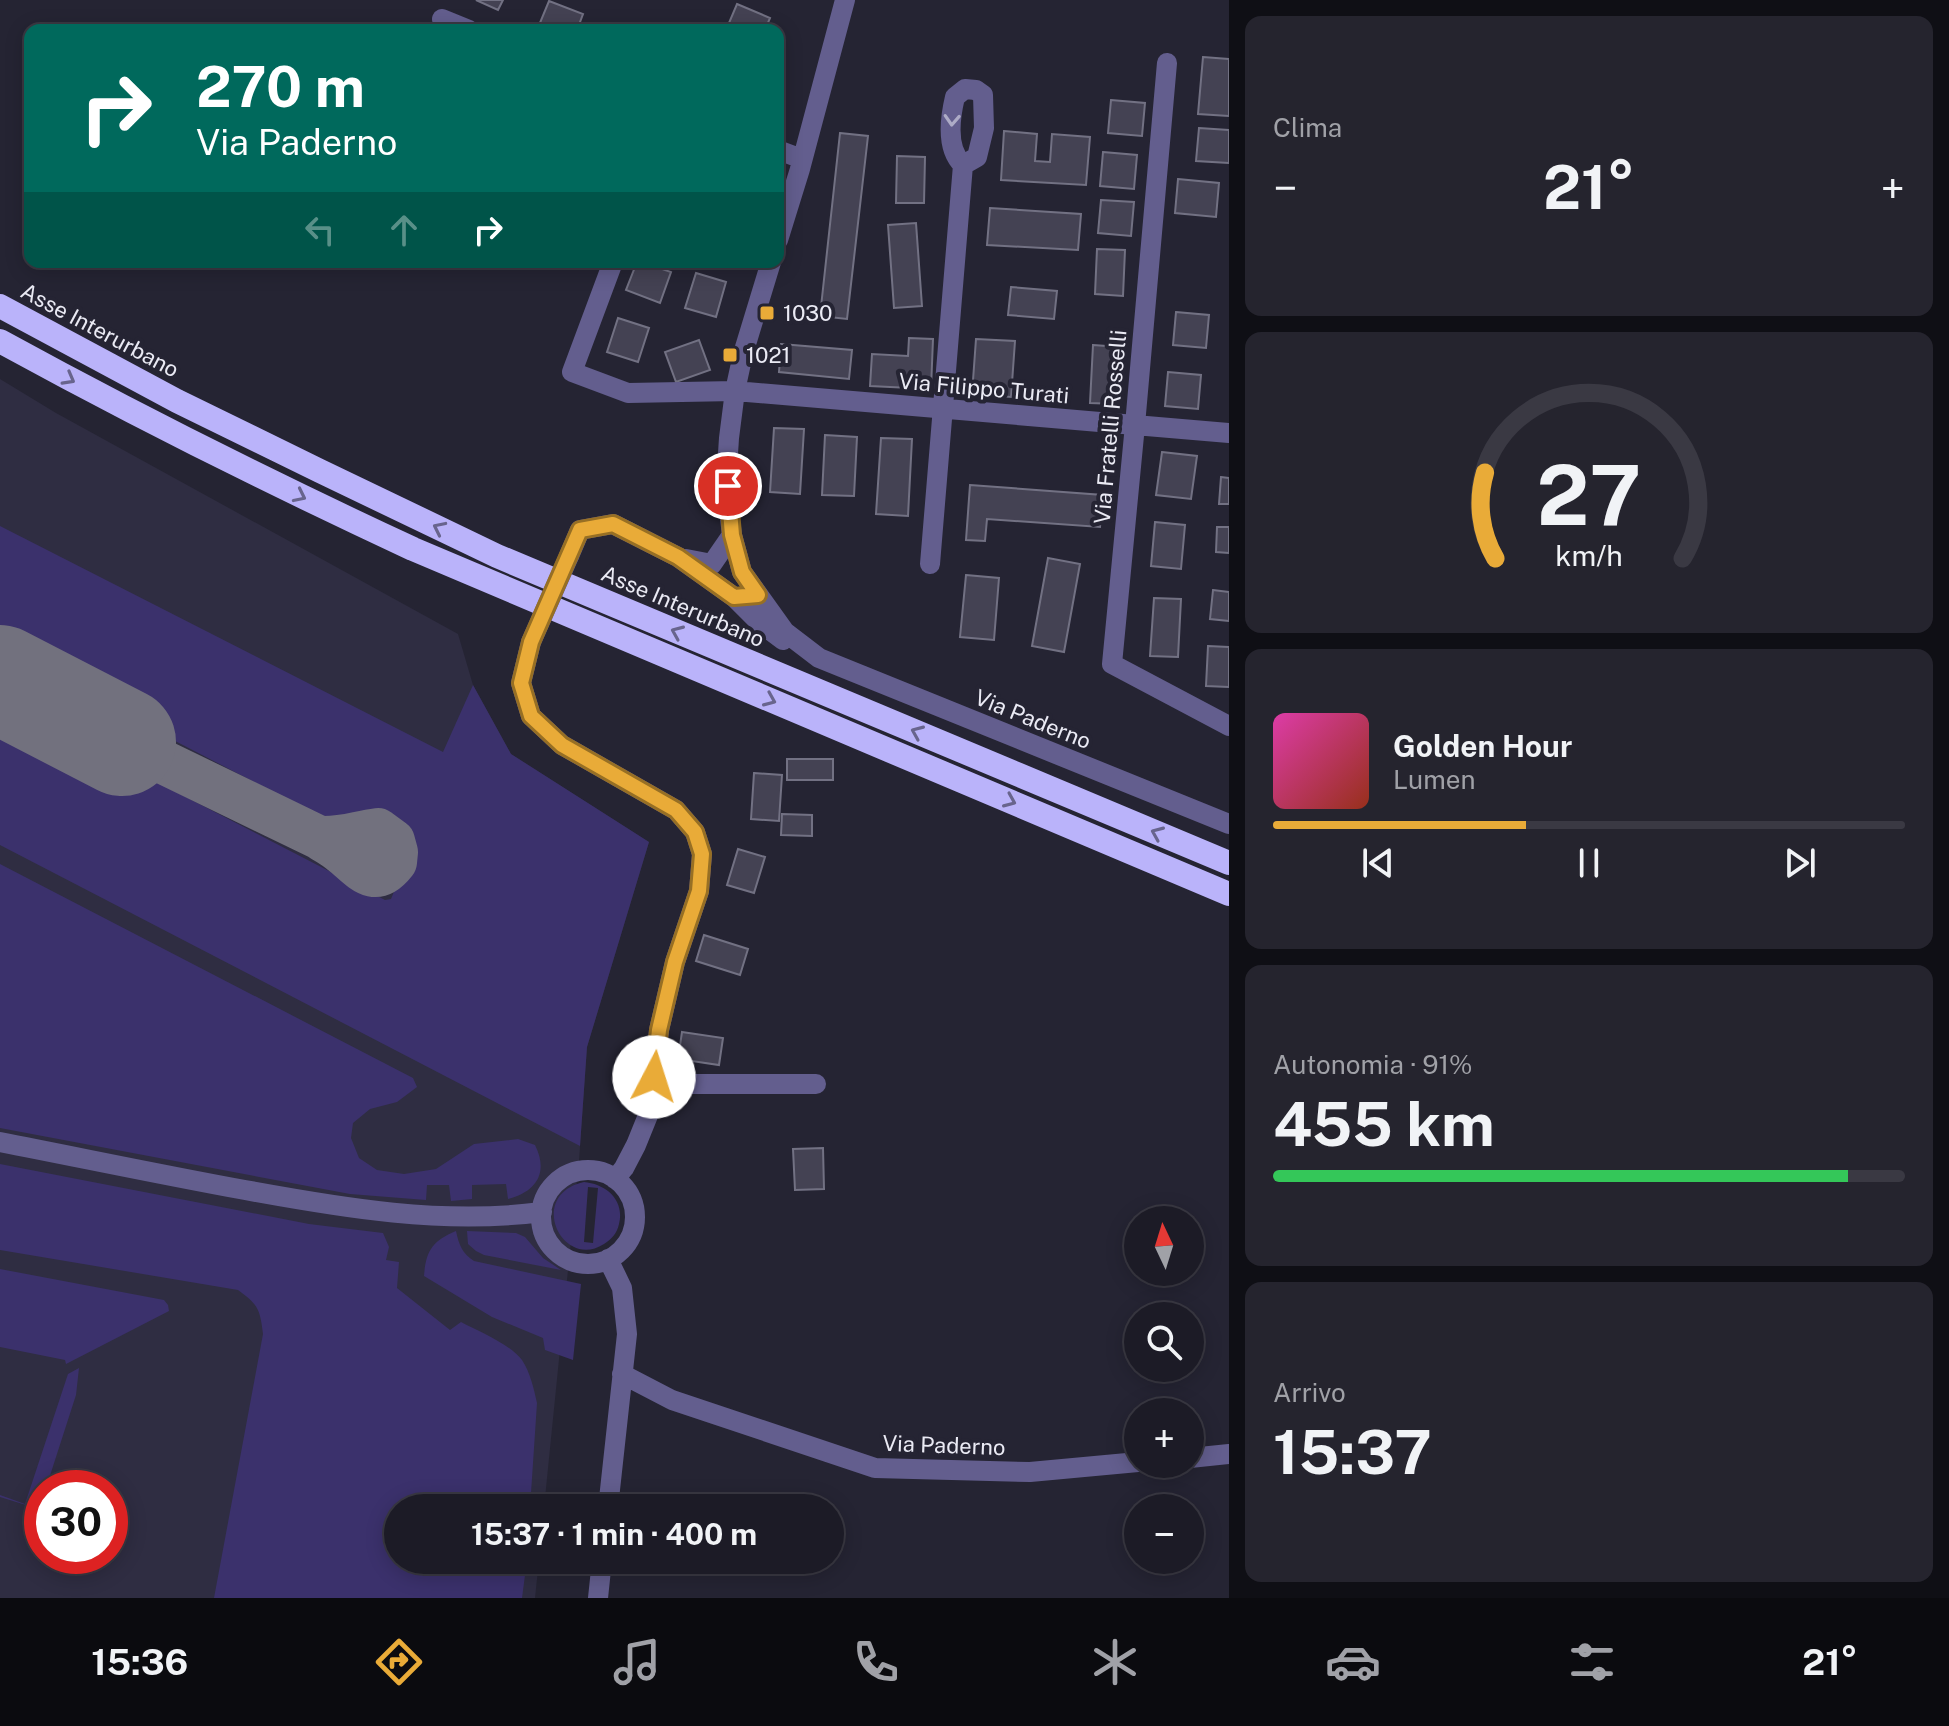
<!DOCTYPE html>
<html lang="it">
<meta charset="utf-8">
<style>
:root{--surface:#1c1b26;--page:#25242e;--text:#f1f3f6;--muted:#a0a1a7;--line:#3a3943;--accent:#e9ab38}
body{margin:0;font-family:"Public Sans",sans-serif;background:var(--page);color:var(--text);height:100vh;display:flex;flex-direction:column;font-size:30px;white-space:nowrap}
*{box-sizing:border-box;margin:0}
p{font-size:26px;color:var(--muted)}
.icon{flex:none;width:44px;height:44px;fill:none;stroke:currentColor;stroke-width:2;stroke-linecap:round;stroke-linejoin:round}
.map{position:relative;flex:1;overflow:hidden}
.sheet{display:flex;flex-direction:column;gap:16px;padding:16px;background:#0f0f15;width:720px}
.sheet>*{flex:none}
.hud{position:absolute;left:24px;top:24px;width:760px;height:244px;border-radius:16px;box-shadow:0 4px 20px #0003,0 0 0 2px var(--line);background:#00695c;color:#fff;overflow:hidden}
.needle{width:52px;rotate:356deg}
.controls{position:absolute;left:1124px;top:1206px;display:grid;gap:16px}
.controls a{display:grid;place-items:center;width:80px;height:80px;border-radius:50%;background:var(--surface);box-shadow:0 4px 20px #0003,0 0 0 2px var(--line);font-size:40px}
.speed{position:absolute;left:24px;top:1470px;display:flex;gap:16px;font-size:40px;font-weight:700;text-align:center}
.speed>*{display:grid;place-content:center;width:104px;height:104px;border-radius:50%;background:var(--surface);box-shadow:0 4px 20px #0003,0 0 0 2px var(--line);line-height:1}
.speed .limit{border:12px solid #d22;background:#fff;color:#111}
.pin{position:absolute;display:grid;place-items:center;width:68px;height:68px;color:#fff;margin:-34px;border:4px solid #fff;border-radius:50%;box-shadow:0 2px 8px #0007}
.me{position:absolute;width:88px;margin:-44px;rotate:5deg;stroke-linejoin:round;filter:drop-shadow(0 0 6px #0008)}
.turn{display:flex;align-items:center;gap:28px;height:168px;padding:0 40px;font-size:36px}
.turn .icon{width:104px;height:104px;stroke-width:2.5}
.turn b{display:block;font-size:56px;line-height:68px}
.lanes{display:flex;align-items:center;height:76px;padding:0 40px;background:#0003;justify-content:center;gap:40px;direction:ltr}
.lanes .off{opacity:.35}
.big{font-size:60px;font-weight:700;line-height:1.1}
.sheet .widget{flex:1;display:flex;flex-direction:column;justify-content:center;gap:12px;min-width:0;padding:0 28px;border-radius:16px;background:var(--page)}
.sheet .dial{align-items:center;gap:0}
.dial svg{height:208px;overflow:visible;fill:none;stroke:var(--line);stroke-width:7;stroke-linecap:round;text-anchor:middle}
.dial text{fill:var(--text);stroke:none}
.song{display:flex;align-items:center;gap:24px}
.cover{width:96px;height:96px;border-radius:12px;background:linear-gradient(135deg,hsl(320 70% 55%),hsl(10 70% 35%))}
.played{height:8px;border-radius:4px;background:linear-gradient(90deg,var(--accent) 40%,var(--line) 40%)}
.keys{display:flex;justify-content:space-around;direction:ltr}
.heat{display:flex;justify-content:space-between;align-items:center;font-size:44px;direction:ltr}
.charge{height:12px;border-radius:6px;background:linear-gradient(90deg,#34c759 91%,var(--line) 0)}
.trip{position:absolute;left:384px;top:1494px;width:460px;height:80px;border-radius:40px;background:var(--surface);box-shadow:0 4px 20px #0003,0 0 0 2px var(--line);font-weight:700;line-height:80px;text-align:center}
.menu{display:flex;height:128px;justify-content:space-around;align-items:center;background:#0b0b0f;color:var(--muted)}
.menu .icon{width:56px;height:56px}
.menu .on{color:var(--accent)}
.menu b{font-size:36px;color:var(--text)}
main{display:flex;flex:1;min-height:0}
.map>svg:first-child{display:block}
</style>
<main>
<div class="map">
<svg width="1229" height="1598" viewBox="0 0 1229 1598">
<rect width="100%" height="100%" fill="#252433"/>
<!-- built -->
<path fill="#2f2d42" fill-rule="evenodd" d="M0,379l56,34 402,221 15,51 38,69 138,88 -62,205 -8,114 -35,347h-146v52h141l-4,38h-535zM42,1488h68v68h-68z"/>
<!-- green -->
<path fill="#3b316c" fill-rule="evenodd" d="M0,526l443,226 30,-67 38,69 138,88 -62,205 -7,99 -580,-301v-144l385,199 6,-1 19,-47 -2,-20 -9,-12 -11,-7 -10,-2 -12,1 -21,14 -10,-2 -335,-174z
M0,864l413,214 4,9 -20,15 -27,7 -17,14 -2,15 8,20 18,12 27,4 32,-5 38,-25 44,-5 17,6c14,28 1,47 -27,54l-2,-15 -34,1v14l-21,2 -2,-16h-22l-1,15 -76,-6 -350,-66z
M0,1164l309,60 74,9 6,14 -3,13 13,2 -2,26 53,42 11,-8c17,9 49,22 61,38 8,12 12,29 15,43l-7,105h-132v52h129l-5,38h-308l49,-264c-3,-24 -4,-29 -25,-44l-238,-40z
M584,1182c22,2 41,18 35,42 -2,9 -7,15 -15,20 -42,27 -78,-49 -20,-62zM588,1187l10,1 -5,55 -9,-1z
M456,1231c3,14 6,22 18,30l107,23 -8,76 -28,-10 -2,-12 -51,-21 -68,-41c2,-25 8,-35 32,-45z
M467,1231l49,2 9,4 18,21 18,12 -77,-15 -8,-4 -8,-7z
M0,1269l164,31 4,5 1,6 -103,53 -1,-4 -65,-13z
M79,1368l-3,27 -30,93h-4v22l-42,-13v-2l25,9 43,-130z"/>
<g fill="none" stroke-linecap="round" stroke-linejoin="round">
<!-- taxiway -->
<path stroke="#72717e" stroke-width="44" d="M122,742l198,96c7,5 15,9 22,15 19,15 32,36 53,9l1,-10 -3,-11 -15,-11c-22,3 -35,9 -58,8"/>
<!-- runway -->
<path stroke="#72717e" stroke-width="108" d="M0,679l122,63"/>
</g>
<!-- building -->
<path fill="#444253" stroke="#727183" stroke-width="2" d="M476,0h27l-5,10z
M549,1l34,13 -6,16h-40z
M737,4l33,14 -5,12h-39z
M1203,57l26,2v57l-31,-2z
M1111,100l34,3 -3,33 -34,-3z
M1199,128l30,2v33l-33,-2z
M1004,131l33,3 -2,27 15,1 2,-28 38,3 -4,48 -85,-5z
M840,133l28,3 -21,183 -27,-3z
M1103,152l34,3 -3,34 -34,-3z
M897,156l28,1 -1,46h-28z
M1178,179l41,4 -3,34 -41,-4z
M1101,200l33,2 -3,34 -33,-3z
M990,208l91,6 -3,36 -91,-5z
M916,223l6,83 -28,2 -6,-83z
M1097,249l28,1 -2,46 -28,-2z
M637,262h5l29,10 -11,31 -34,-13z
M696,273l30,9 -10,35 -31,-9z
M1011,287l46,4 -3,28 -46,-4z
M1176,312l33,3 -3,33 -33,-3z
M618,318l31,10 -11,34 -31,-10z
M909,338l24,1 -2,50 -61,-3 2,-32 36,2z
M976,339l39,2 -4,56 -39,-3z
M699,340l11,30 -34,12 -11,-30z
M781,344l71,6 -3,29 -70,-7z
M1093,345l27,2 -3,57 -27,-1z
M1168,372l33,3 -3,34 -33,-3z
M774,428l30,1 -4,65 -30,-2z
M825,435l32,2 -3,59 -32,-1z
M881,438l31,1 -4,77 -32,-2z
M1162,452l35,4 -6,43 -35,-4z
M1221,477l8,1v26h-10z
M970,485l133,10 -3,32 -113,-8 -2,22 -19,-1z
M1155,522l30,3 -4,44 -30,-3z
M1217,527h12v26l-13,-1z
M1048,558l32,6 -16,88 -32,-6z
M966,575l33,3 -5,62 -34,-3z
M1213,590l16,2v29l-19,-2z
M1154,598l27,1 -3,58 -28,-1z
M1208,646l21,1v40l-23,-1z
M787,759h46v21h-46z
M754,773l28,2 -3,46 -28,-2z
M782,814l30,1v21l-31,-1z
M738,849l27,8 -11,36 -27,-8z
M704,935l44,14 -8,26 -44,-14z
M682,1032l41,6 -4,27 -41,-6z
M823,1148l1,41 -29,1 -2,-41z
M1175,1404v8h-30v-6z"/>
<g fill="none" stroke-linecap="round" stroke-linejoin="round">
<!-- minor -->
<path stroke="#635e8e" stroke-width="20" d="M442,19l27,11
M1167,63l-32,362 -23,239 117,62
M778,150l24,9
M778,240l22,-71 45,-169
M613,262l-41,110 56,21 107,-2 494,42
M771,262l-28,92 -8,37 -6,47 -2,31 1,33 4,33 10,37 43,60 34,26 410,166
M569,556l11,-26 33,-6 65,33 56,40 25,25 24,18
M686,559l26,5 20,-29
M930,564l33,-399c-17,-16 -13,-47 -8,-68l10,-8 11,1 7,5 1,33 -7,29 -14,8
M531,642l-10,41 10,33 31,29 114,65 19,22 7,22 -3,37 -24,71 -16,68 -8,78 -15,37 -12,23 -9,11
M654,1077l28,7h134
M0,1142c82,16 163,33 245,48 98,18 198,35 297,22
M541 1217a47 47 0 1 1 94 0a47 47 0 1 1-94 0Z
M608,1259l14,29 5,46 -19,174
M622,1374l50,26 203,68 155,4 108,-10
M1190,1458l39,-4
M598,1598l4,-38"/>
<!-- highway -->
<path stroke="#bab3fa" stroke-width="24" d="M0,306l177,95 143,70 177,85 732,307
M0,341c135,74 273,143 413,208l816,345"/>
<!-- minor-bridge -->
<path stroke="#635e8e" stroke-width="20" d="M531,642l38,-86"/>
</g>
<!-- one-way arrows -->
<defs><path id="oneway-chevron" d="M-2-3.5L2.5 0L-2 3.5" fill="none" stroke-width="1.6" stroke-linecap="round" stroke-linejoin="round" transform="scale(2)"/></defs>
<use stroke="#adabc6" href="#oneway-chevron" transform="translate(952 120) rotate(93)"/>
<g stroke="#68648d">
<use href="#oneway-chevron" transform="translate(69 379) rotate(29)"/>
<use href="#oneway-chevron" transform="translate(300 496) rotate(26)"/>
<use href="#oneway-chevron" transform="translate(439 528) rotate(-154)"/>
<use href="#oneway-chevron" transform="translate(677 632) rotate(-157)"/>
<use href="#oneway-chevron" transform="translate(770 700) rotate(23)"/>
<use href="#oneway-chevron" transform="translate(917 732) rotate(-157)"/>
<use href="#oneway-chevron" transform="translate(1010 801) rotate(23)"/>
<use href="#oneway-chevron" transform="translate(1157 833) rotate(-157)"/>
</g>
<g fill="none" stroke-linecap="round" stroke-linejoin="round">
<!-- route casing -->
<g stroke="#976f24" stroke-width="20">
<path id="route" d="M654,1077l5,-47 16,-68 24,-71 3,-37 -7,-22 -19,-22 -114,-65 -31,-29 -10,-33 10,-41 49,-112 33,-6 65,33 56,40 24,-2 -16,-23 -10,-37 -4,-49"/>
</g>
<!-- route -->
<use href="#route" stroke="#e9ab38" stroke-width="14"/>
</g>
<!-- markers -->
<g fill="#e9ab38" stroke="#252433" stroke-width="3">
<rect x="759" y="305" width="16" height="16" rx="4"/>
<rect x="722" y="347" width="16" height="16" rx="4"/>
</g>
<g text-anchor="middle" stroke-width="8" stroke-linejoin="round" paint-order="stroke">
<!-- poi labels -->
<g font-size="22" fill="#eaeaf4" stroke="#252433" text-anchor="start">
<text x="783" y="321">1030</text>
<text x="746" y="363">1021</text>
</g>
<!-- street labels -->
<g font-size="22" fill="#eaeaf4" stroke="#252433">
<text transform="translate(100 330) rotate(28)" y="8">Asse Interurbano</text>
<text transform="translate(984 388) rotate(5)" y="8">Via Filippo Turati</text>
<text transform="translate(1110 427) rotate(-85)" y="8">Via Fratelli Rosselli</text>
<text transform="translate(683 606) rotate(23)" y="8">Asse Interurbano</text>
<text transform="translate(1033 719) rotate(22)" y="8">Via Paderno</text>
<text transform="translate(944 1445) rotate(2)" y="8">Via Paderno</text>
</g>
</g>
</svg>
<div class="controls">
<a><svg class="needle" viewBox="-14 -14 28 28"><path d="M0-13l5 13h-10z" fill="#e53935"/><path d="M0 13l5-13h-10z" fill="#a0a1a7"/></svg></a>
<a><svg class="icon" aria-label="search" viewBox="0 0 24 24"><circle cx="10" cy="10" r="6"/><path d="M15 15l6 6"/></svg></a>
<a>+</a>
<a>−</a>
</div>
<div class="speed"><div class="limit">30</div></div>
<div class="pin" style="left:728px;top:486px;background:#d93025"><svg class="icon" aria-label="arrive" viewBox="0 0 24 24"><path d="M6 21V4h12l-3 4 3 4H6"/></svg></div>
<svg class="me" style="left:654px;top:1077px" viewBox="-20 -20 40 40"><circle r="19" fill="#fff"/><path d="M0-13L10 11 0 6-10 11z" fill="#e9ab38"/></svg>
<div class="trip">15:37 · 1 min · 400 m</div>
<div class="hud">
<div class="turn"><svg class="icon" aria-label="right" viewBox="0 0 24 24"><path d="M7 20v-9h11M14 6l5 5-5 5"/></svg><div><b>270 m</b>Via Paderno</div></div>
<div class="lanes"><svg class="icon off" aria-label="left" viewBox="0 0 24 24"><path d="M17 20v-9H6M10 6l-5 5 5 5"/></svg><svg class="icon off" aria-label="ahead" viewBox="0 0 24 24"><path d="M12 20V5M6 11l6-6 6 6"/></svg><svg class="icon" aria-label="right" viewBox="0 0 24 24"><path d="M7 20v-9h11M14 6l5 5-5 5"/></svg></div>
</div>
</div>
<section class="sheet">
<div class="widget"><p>Clima</p>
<div class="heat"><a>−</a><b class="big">21°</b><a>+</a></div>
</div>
<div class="widget dial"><svg viewBox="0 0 100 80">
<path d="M14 69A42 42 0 1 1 86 69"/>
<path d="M14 69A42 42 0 0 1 10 36" stroke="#e9ab38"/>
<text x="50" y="56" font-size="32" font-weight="700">27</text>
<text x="50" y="72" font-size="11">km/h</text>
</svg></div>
<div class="widget">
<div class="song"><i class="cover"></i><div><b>Golden Hour</b><p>Lumen</p></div></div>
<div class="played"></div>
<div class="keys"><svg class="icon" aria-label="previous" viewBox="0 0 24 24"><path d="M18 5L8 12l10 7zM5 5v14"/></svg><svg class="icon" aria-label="pause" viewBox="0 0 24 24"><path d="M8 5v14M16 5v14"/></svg><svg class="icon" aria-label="next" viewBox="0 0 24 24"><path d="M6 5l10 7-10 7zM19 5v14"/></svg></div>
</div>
<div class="widget"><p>Autonomia · 91%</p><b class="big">455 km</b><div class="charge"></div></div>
<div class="widget"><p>Arrivo</p><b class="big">15:37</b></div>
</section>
</main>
<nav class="menu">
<b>15:36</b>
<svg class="icon on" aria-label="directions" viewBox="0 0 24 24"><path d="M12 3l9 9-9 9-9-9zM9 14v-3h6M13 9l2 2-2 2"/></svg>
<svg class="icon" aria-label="music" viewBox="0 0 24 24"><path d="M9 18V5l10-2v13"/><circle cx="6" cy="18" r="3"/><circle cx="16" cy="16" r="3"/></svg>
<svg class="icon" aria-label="phone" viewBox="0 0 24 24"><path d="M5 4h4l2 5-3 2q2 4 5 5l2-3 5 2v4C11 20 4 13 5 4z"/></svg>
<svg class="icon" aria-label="climate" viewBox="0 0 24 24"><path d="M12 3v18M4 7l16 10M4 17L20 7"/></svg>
<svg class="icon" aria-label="car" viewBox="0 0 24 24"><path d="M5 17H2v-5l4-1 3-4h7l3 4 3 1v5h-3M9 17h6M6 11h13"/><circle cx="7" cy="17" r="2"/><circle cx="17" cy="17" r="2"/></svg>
<svg class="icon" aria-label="filters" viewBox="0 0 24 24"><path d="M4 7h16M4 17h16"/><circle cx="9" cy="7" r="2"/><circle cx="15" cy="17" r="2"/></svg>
<b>21°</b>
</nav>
